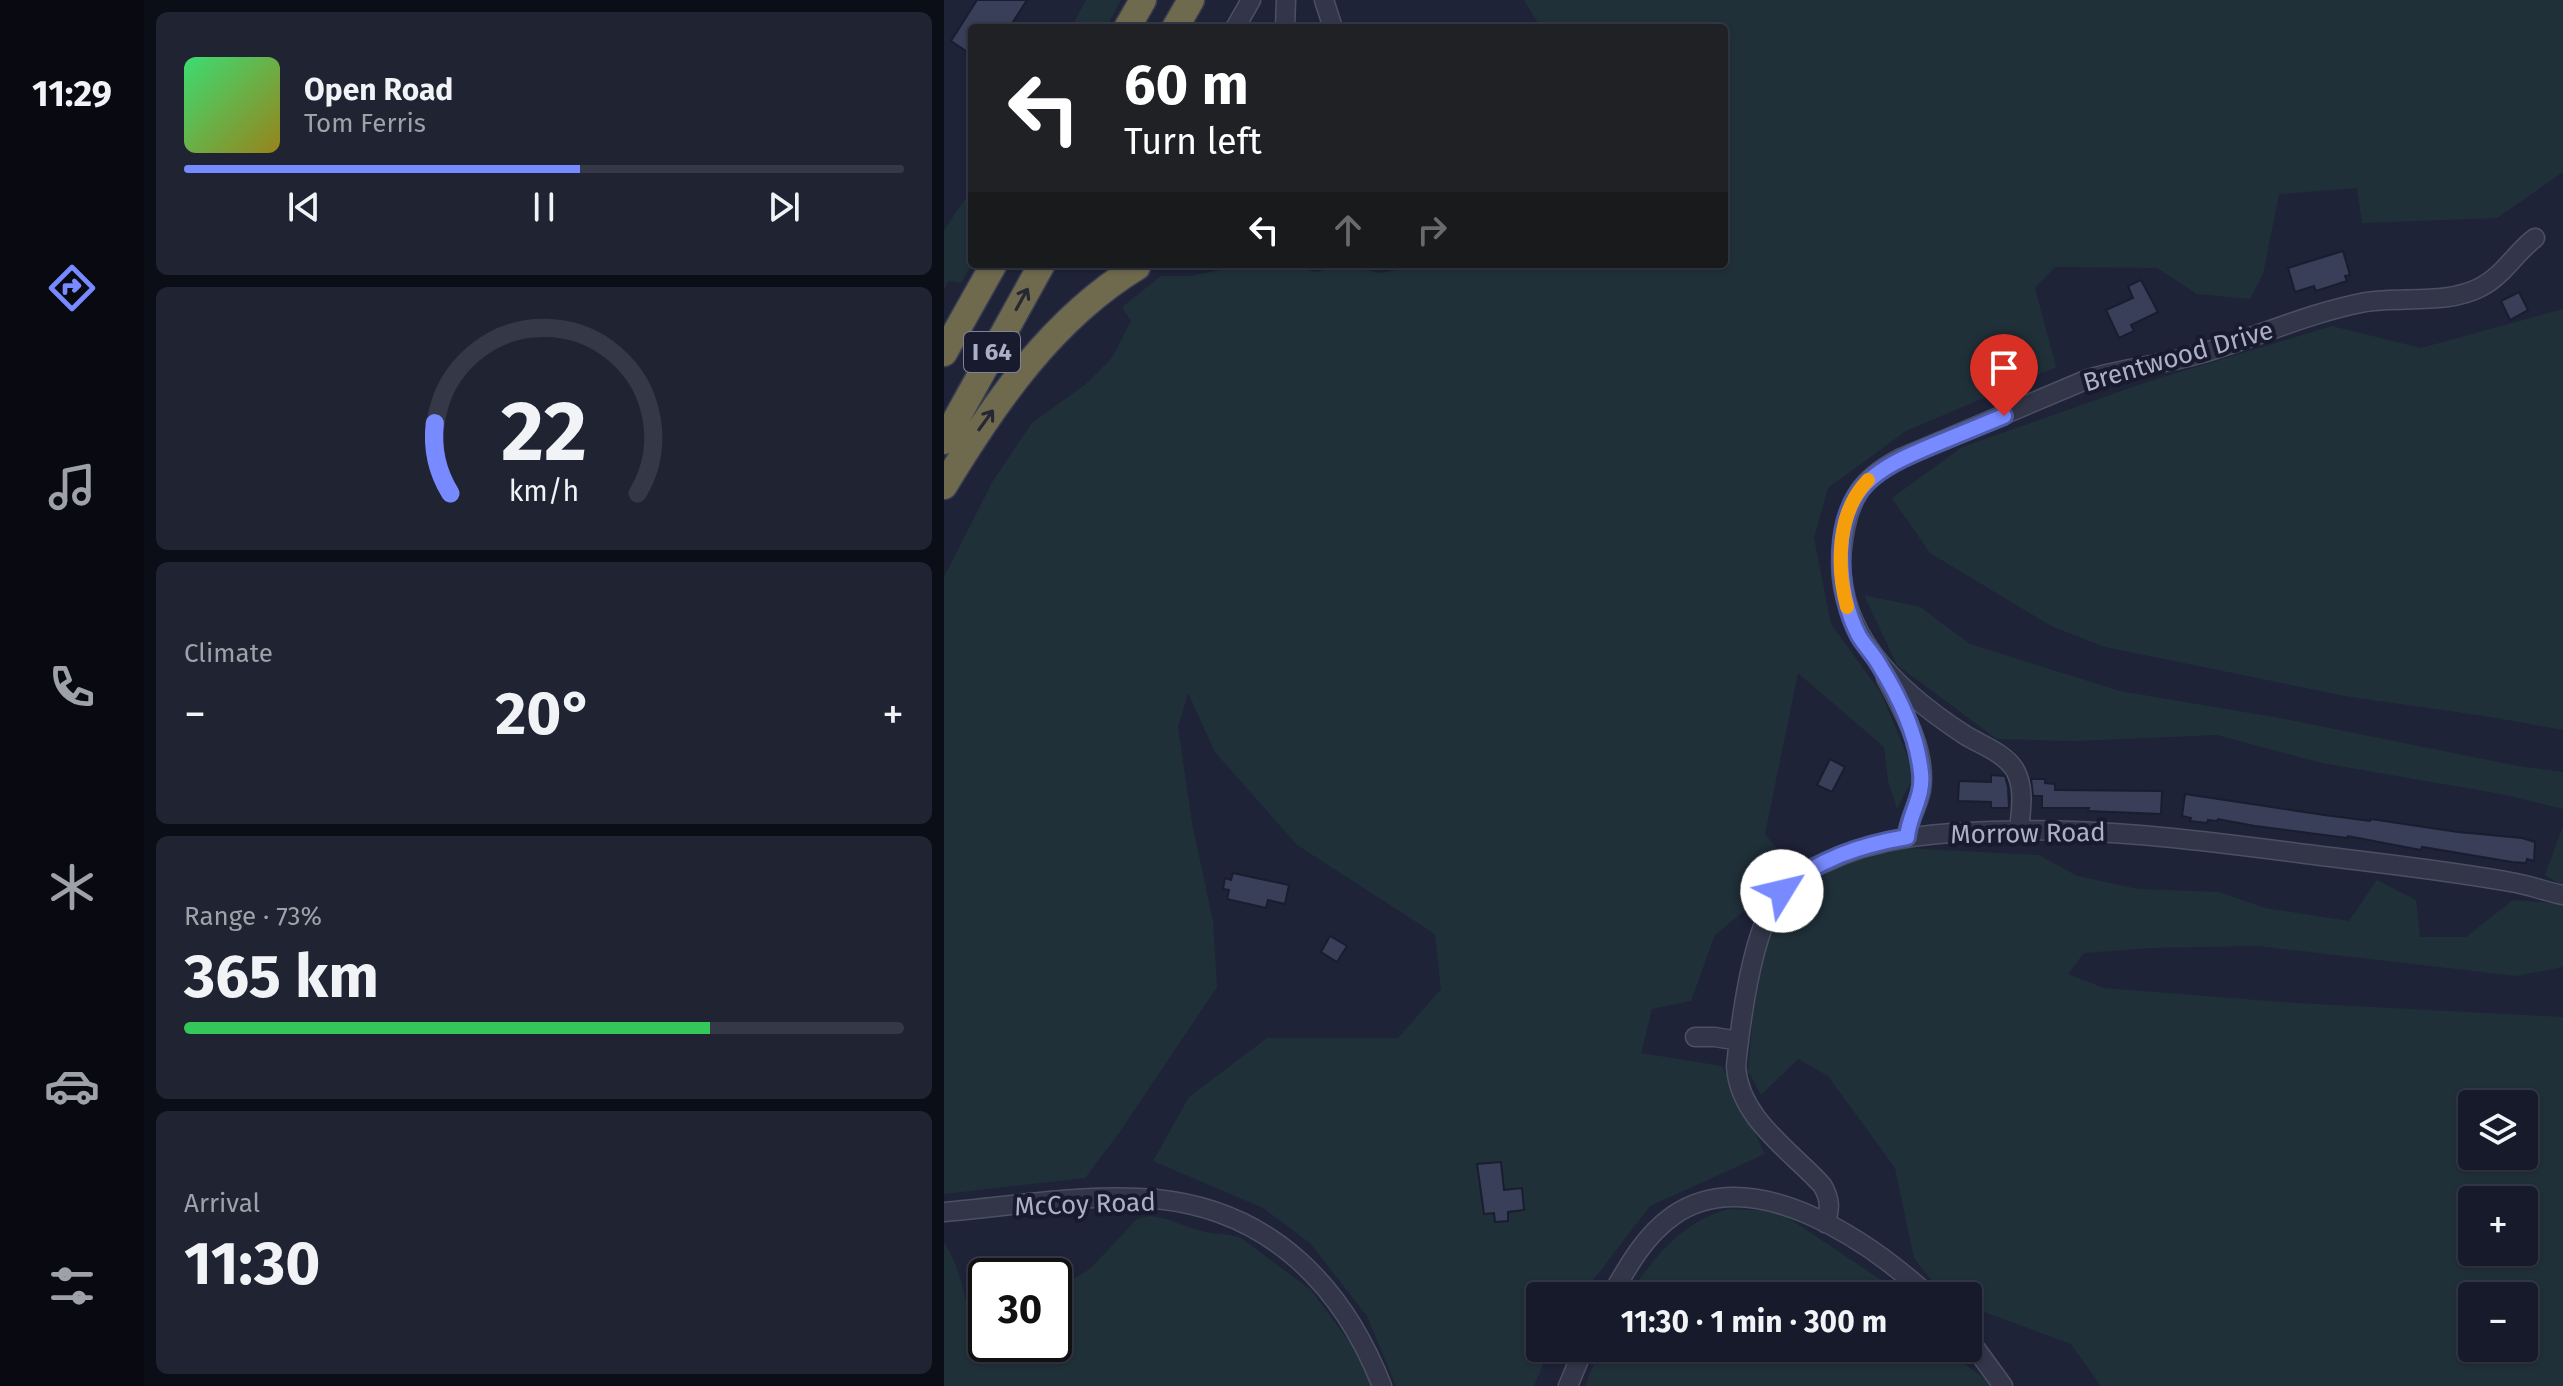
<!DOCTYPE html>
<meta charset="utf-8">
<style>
:root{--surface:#161a2a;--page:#1f2332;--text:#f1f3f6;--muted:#9ea1a8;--line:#353847;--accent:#778aff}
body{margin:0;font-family:"Fira Sans",sans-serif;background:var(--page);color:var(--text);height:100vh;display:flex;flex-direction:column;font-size:30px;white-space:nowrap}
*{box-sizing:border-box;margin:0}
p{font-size:26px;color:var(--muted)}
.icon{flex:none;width:44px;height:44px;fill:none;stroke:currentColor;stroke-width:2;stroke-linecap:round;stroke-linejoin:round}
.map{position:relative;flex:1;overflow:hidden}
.sheet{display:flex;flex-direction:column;gap:12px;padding:12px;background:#0c0e17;width:800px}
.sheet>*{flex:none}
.hud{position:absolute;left:24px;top:24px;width:760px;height:244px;border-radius:8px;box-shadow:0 2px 6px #0004,0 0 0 2px var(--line);background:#202124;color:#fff;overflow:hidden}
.tools{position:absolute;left:1514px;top:1090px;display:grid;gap:16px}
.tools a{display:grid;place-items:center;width:80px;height:80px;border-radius:8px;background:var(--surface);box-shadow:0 2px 6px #0004,0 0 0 2px var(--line);font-size:40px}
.speed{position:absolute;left:24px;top:1258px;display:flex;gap:16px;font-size:40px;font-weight:700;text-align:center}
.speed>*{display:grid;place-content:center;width:104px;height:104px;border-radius:50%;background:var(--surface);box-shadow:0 2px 6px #0004,0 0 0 2px var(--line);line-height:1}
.speed .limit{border:4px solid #111;border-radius:12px;background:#fff;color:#111}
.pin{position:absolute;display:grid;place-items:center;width:68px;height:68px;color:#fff;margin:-82px -34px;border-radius:50% 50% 50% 0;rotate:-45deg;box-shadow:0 0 8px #0007}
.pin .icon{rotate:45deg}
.me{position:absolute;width:88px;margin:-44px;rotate:54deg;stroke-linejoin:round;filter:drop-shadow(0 0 6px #0008)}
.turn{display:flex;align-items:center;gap:28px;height:168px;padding:0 24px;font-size:36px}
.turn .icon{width:104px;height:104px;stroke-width:2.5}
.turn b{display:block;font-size:56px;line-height:68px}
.lanes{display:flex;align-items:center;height:76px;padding:0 24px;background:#0003;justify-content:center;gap:40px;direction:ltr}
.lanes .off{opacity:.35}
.big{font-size:60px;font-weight:700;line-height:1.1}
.sheet .widget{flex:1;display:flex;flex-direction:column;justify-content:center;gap:12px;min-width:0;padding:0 28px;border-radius:12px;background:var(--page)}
.sheet .dial{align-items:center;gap:0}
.dial svg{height:208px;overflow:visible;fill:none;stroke:var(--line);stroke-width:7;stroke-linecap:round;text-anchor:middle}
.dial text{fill:var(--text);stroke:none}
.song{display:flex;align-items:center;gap:24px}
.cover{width:96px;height:96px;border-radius:12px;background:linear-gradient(135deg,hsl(140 70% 55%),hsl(50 70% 35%))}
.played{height:8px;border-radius:4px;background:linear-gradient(90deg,var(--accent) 55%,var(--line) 55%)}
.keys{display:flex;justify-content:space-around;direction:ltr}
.heat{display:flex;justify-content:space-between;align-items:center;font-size:44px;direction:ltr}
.charge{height:12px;border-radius:6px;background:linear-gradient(90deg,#34c759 73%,var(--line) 0)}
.trip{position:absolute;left:582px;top:1282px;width:456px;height:80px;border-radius:8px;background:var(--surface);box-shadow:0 2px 6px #0004,0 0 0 2px var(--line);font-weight:700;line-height:80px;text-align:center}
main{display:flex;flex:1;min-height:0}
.dock{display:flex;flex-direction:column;width:144px;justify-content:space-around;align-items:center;background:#090a11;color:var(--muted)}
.dock .icon{width:56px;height:56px}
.dock .selected{color:var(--accent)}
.dock b{font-size:36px;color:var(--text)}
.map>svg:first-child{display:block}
</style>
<main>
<nav class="dock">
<b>11:29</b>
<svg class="icon selected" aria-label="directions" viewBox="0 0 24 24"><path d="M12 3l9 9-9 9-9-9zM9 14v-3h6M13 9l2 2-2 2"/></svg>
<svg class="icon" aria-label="music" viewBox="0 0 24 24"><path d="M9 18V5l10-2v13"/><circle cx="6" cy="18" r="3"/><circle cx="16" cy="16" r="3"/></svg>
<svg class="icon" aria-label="phone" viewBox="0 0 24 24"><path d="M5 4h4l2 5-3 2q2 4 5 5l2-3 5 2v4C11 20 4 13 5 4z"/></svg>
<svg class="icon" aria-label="climate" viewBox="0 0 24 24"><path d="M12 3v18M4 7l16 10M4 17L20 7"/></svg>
<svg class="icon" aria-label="car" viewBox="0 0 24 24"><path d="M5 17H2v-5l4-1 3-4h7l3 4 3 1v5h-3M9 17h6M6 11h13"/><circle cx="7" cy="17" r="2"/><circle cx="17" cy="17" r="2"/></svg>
<svg class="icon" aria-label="filters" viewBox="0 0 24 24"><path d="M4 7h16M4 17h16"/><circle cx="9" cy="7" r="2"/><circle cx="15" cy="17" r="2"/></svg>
</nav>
<section class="sheet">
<div class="widget">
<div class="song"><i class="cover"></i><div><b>Open Road</b><p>Tom Ferris</p></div></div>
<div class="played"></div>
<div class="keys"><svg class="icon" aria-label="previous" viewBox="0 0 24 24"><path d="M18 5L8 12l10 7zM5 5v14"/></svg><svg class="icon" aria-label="pause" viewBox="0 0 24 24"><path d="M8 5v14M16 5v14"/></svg><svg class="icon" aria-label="next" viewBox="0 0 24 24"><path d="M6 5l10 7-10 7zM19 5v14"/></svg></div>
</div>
<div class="widget dial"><svg viewBox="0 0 100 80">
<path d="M14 69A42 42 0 1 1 86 69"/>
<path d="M14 69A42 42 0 0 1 8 42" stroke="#778aff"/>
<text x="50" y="56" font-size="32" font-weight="700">22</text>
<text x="50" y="72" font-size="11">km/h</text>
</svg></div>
<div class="widget"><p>Climate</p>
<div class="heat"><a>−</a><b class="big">20°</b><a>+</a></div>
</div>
<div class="widget"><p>Range · 73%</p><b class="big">365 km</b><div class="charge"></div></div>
<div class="widget"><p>Arrival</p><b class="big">11:30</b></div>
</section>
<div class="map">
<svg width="1619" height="1386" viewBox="0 0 1619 1386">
<rect width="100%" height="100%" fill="#1e2338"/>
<!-- green -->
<path fill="#203039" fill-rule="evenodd" d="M142,0h35l-15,28h-35z
M580,0h1039v172l-66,46 -135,5 -5,-35 -78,6 -16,80 -13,25 -53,-5 -40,-26 -102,-1 -20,21 21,79 -150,64 -78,57 -14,50 17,86 50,69 34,81 -18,35 -9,-28 -4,-34 -86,-74 -33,161 14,17 -25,52 -39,32 -24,66 -39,8 -11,44 81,13 43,88 -115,52 -69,90h-41v52h10l-16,38h-138l-29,-70 -57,-73 -47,-35 -110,-47 36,-64 78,-59h131l43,-49 -6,-55 -138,-89 -82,-93 -27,-59 -10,34 14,96 21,98 4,66 -98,146 -34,45 -141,16v-617l49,-96 39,-58 54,-39 26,-26 19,-37 -9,-14 39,-31h30l58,-12h40l25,8 33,-6 32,7 55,-9h290v-236h-183z
M28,189v75l-11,19 -12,-2 -5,9v-60z
M1619,309v421l-72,-13 -146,-21 -240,-49 -54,-21 -121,-73 -38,-55 70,-51 185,-65 185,-56 89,22z
M920,595l56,12 50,37 150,47 165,28 233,47 45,6v37l-57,-14 -184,-32 -105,-28 -142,6 -78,-2 -100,-74z
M1619,826v60l-18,-11z
M959,848l136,7 38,21 61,13 81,3 46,16 84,13 28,-41 39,20 4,37h46l47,-37 50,4v63l-47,9 -259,-30 -106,2 -67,5 -16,21 36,14 192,15 267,14v369h-462l-30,-42 -103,-38v-10h-24l-30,-38 -19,-90 -67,-92 -30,-17 -37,36 -13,-24 5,-56 14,-75 15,-34 25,-26 50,-23zM1528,1104h52v52h-52zM1528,1200h52v52h-52zM1528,1296h52v52h-52z
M784,1209l50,2 127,85h-278c29,-39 52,-73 101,-87z
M205,1216c18,1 31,9 49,14 14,5 29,3 43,8l70,52 43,58 18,38h-428v-143c12,17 18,39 22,59 7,33 -5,47 39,49 11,1 21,1 29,-7h20v-45l5,-7 9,-10 22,-13 47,-50z
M656,1348h349l6,9 40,29h-410z"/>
<!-- building -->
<path fill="#3a3f59" stroke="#191d2f" stroke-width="2" d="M33,0h50l-18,28h-37v27l-21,-14z
M1399,251l7,24 -5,1 2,5 -31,10 -2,-5 -19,6 -7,-24z
M1197,280l17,32 -27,13 3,6 -15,7 -13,-28 27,-12 -5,-12z
M1575,292l9,18 -18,10 -9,-19z
M886,759l15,8 -13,25 -15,-7z
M1047,775l14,1 3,11 1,21h-18v-6l-33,-1 1,-20 32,1z
M1087,779h14v4l10,1v6l107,1 -1,23 -73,-3 1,-3h-47v-12h-9z
M1241,794l139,21 46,6 1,-2 87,13 64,6 13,4 -1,19 -7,-2 -1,4 -14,-1 -90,-15 -1,3 -73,-14 -1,2 -92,-12 -37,-7 -1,2 -9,-1 -1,3 -17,-2 1,-3 -9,-2z
M289,873l56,12 -4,19 -17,-4 -2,8 -39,-9 2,-9 -6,-1 2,-11 6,2z
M386,936l17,10 -10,16 -16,-10z
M557,1162l3,28 18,-2 2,22 -16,2v9l-13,1 -1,-9 -10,1 -7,-50z"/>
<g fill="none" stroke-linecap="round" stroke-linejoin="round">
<!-- minor casing -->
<g stroke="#4c5064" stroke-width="21">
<path id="minor" d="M380,0l9,28
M291,28l16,-28
M341,28l1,-28
M942,678c17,33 41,73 35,112 -3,16 -13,30 -14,47
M1075,830c2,-20 6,-42 -4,-60 -10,-17 -34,-25 -50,-35 -68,-44 -136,-106 -122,-195 6,-41 18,-61 56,-81l189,-80c36,-11 72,-14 108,-24 57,-16 111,-42 170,-53 37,-6 81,3 115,-15 23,-12 34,-34 54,-49
M751,1037h20l24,4
M0,1212c70,-6 143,-19 212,-13 113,11 186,85 226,187
M881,1223c6,-14 5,-25 -3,-38 -32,-35 -83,-67 -86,-119 5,-47 16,-138 45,-174 12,-14 28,-23 45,-30 52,-25 109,-29 165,-31 109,-4 207,9 315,23 70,9 140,16 210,29 16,3 31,9 47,12
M667,1296c17,-30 34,-61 63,-81 80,-54 196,27 255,81
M1024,1338l35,48
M624,1386l16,-38"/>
</g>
<!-- highway casing -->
<g stroke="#393d50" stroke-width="29">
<path id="highway" d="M183,28l16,-28
M231,28l16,-28
M0,353l50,-89
M0,441l98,-177
M0,486c51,-84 108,-167 193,-219"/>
</g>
<!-- minor -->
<use href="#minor" stroke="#323648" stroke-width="18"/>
<!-- highway -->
<use href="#highway" stroke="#6f6a4e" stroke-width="26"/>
</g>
<!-- one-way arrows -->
<defs><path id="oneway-shaft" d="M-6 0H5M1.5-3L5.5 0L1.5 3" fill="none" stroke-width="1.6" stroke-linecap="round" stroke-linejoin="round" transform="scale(2)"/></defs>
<g stroke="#252732">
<use href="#oneway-shaft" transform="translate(78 299) rotate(-61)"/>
<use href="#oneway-shaft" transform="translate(42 420) rotate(-54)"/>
</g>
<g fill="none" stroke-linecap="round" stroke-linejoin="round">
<!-- route casing -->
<g stroke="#4d5aa6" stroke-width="20">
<path id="route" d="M838,891c35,-32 79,-46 125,-54 2,-22 17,-41 14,-64 -4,-38 -21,-75 -41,-107 -6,-11 -15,-20 -21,-30 -14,-26 -18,-54 -18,-83 2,-66 35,-84 90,-107 24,-10 49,-20 73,-30"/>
</g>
<!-- route -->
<use href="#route" stroke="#778aff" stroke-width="14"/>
<!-- slow -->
<path stroke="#f59e0b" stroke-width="14" d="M903,607c-11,-41 -10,-95 21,-127"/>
</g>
<g text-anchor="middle" stroke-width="8" stroke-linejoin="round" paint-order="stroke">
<!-- shield labels -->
<rect fill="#181b2d" stroke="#808398" stroke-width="2" x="20" y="332" width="56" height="40" rx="6"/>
<g font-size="24" font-weight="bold" fill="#acafc6">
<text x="48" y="360">I 64</text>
</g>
<!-- street labels -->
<g font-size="26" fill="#acafc6" stroke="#181b2d">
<text transform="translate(1234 356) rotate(-16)" y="9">Brentwood Drive</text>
<text transform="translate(1084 833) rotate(-1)" y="9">Morrow Road</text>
<text transform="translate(141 1204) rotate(-2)" y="9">McCoy Road</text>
</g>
</g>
</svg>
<div class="tools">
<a><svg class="icon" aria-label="layers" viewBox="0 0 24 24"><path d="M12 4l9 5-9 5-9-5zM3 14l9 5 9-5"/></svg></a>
<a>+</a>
<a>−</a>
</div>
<div class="speed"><div class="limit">30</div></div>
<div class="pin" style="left:1060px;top:416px;background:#d93025"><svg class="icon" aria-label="arrive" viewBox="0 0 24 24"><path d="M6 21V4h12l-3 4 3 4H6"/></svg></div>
<svg class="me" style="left:838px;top:891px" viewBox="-20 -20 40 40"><circle r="19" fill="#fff"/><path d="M0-13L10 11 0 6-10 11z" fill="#778aff"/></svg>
<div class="trip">11:30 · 1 min · 300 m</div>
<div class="hud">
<div class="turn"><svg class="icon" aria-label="left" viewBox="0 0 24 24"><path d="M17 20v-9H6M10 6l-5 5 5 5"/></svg><div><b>60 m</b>Turn left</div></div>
<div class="lanes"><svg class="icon" aria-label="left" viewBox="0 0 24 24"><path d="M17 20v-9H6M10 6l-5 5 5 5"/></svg><svg class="icon off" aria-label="ahead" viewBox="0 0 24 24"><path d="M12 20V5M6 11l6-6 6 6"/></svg><svg class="icon off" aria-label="right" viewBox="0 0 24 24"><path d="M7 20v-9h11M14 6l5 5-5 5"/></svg></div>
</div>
</div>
</main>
